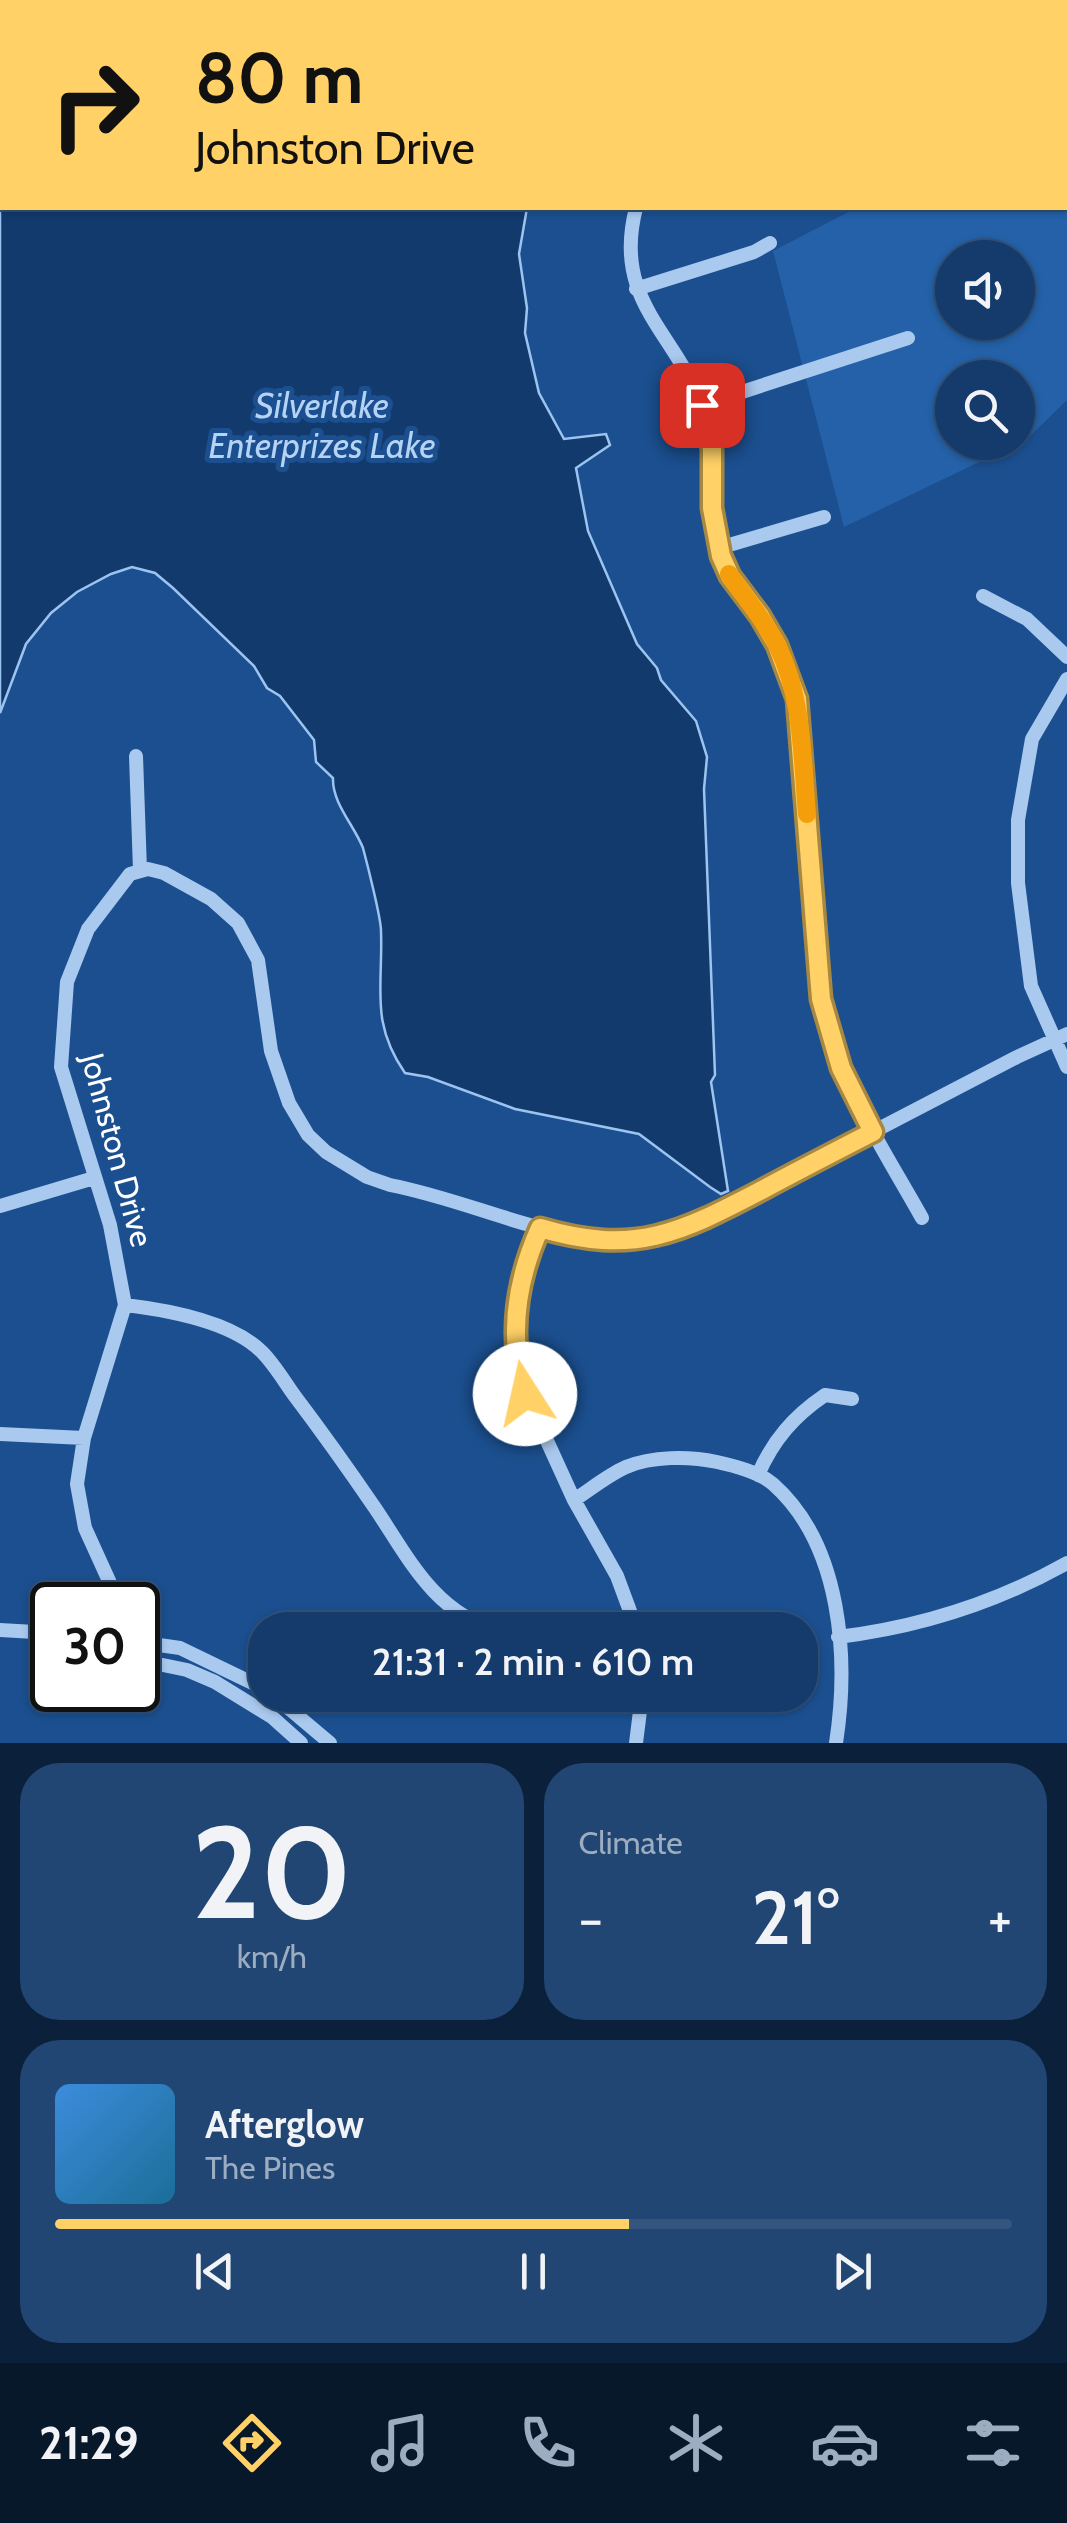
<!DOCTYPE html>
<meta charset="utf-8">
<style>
:root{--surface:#143b6b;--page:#214673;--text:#f1f3f6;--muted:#9dadc1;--line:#33557e;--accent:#ffd166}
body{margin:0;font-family:Cabin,sans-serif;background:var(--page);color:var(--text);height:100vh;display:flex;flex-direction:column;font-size:38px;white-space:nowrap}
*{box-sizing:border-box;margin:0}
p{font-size:32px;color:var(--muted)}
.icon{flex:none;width:55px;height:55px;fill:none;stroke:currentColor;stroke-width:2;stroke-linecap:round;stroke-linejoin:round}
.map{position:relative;height:1743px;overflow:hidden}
.side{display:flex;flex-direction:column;gap:20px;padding:20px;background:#0b203b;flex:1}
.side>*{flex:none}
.guide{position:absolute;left:0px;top:0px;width:1068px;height:210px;box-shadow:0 2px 8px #0004,0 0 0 2px var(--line);background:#ffd166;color:#111;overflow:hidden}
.tools{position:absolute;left:935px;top:240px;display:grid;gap:20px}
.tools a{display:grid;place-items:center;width:100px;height:100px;border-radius:50%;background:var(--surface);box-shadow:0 2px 8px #0004,0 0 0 2px var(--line);font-size:50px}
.speed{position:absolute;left:30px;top:1582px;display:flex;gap:20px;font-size:50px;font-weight:700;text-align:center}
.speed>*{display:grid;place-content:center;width:130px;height:130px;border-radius:50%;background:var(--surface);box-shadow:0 2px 8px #0004,0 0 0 2px var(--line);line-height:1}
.speed .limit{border:5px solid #111;border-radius:15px;background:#fff;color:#111}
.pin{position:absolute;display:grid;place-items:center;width:85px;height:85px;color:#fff;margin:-42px;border-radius:20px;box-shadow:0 5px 15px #0006}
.me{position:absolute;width:110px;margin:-55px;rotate:350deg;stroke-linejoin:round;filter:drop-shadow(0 0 8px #0008)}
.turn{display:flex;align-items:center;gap:35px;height:210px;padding:0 30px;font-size:45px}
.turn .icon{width:130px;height:130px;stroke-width:2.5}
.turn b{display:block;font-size:70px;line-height:85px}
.big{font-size:75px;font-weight:600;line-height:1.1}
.side .widget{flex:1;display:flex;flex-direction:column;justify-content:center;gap:15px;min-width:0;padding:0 35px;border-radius:40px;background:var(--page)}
.side .dial{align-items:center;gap:0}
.dial b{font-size:130px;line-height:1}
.song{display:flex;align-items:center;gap:30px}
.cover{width:120px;height:120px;border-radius:15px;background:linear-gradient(135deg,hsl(210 70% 55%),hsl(200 70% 35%))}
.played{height:10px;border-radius:5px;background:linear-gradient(90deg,var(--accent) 60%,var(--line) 60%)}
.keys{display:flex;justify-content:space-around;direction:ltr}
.heat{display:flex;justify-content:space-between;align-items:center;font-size:55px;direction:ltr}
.side .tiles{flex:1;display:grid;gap:20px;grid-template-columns:1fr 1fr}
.widget:last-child{grid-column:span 2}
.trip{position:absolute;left:248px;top:1612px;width:570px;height:100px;border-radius:40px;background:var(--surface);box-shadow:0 2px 8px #0004,0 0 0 2px var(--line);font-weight:600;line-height:100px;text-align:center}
.menu{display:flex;height:160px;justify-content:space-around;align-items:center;background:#08182b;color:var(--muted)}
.menu .icon{width:70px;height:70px}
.menu .selected{color:var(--accent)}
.menu b{font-size:45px;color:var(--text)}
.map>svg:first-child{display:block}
</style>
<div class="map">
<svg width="1067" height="1743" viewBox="0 0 1067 1743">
<rect width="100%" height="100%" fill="#1b4f8f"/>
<!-- green -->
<path fill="#2461a8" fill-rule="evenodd" d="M0,0h606l1,2h-605v76z
M967,0h100v400l-40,39 -183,88 -71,-276 83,-43h209v-206zM952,258h66v64h-66zM952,378h66v64h-66z"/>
<!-- water -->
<path fill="#123a6d" stroke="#9cc4f0" stroke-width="2.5" d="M0,86l2,122h525l-8,46 8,54 -2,25 14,60 25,46 42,-5 4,11 -34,23 12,63 49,113 20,24 4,12 35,41 11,36 -3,32 11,286 -4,7 17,109 -7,3 -11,-7 -71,-53 -124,-25 -87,-32 -23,-4c-35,-51 -22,-84 -24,-142 0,-13 -14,-68 -18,-83 -9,-23 -31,-45 -30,-70l-17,-16 -2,-22 -34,-44 -13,-8 -13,-22 -81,-78 -18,-15 -23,-6 -21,7 -34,18 -26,21 -25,31 -26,69z"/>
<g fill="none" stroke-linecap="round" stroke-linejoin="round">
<!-- minor -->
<path stroke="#a9c9ee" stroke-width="14" d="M616,0l1,2
M636,208c-26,100 50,129 71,215 11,45 -1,91 15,135 8,22 24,37 37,56 16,25 31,54 37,83 5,22 5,46 6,68 4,43 8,86 10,129 2,35 3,71 9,105 15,81 62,149 101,219
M636,289l118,-37 16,-9
M702,405l206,-67
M719,548l105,-31
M983,596l44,23 40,38
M1067,679l-35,60 -14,81v63l13,103 36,81
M136,756l4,114
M0,1206l94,-28
M540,1228l-18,47 -5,26v55l5,30 52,114 43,76 20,54
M125,1305c42,5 106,16 137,47 12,12 22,29 32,43 28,37 55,75 81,113 33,49 59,105 122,122
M0,1434l84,4
M758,1475c15,-35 36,-59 67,-80l27,4
M574,1500c17,-11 34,-25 52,-33 26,-11 63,-11 91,-5 18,4 42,10 56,22 69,61 76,175 63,259
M120,1605l-35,-77 -8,-44 7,-46 41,-133 -15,-80 -49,-158 6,-85 21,-53 42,-55 18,-5 16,4 47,26 27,24 20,37 13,91 18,52 19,32 18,17 41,25 23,8c112,22 192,81 308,38l319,-166 50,-23
M0,1630l52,3
M606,1630l29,-11
M838,1637c82,-10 156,-33 229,-74
M138,1642l42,6 85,41
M138,1645l20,19 29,6 28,12 57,35 29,26
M273,1695l57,48
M636,1743l6,-48"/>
</g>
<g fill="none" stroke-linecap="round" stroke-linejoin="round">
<!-- route casing -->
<g stroke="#a68842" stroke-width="25">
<path id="route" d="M525,1394c-17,-57 -9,-113 15,-166 95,28 140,5 222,-38 37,-20 74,-39 111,-58l-32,-64 -20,-69 -24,-300 -20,-54 -17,-29 -30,-40 -9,-20 -9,-48v-59l-10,-44"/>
</g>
<!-- route -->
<use href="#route" stroke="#ffd166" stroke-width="18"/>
<!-- slow -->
<path stroke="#f59e0b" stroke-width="18" d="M729,574c16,24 35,45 48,71 26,52 25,112 30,169"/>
</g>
<g text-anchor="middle" stroke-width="10" stroke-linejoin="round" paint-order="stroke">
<!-- street labels -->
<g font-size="32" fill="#fff" stroke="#1b4f8f">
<text transform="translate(117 1150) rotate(75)" y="11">Johnston Drive</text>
</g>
<!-- water labels -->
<g font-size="35" font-style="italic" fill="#b5d3f5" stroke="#1b4f8f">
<text x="322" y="418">Silverlake<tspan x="322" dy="40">Enterprizes Lake</tspan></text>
</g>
</g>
</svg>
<div class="tools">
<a><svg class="icon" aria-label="sound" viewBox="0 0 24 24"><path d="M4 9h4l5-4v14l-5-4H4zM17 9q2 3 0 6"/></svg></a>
<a><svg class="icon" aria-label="search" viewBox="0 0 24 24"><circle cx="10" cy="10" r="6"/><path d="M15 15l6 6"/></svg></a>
</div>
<div class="speed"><div class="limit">30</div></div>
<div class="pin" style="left:702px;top:405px;background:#d93025"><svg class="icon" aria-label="arrive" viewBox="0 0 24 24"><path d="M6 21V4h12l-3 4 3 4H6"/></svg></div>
<svg class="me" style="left:525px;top:1394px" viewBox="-20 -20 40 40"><circle r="19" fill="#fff"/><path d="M0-13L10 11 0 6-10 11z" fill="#ffd166"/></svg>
<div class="trip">21:31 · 2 min · 610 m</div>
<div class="guide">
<div class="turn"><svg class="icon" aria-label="right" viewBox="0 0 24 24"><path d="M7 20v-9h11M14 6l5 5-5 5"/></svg><div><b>80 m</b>Johnston Drive</div></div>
</div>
</div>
<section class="side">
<div class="tiles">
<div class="widget dial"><b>20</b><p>km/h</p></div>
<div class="widget"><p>Climate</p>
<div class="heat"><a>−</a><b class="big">21°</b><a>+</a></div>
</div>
<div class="widget">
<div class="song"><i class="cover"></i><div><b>Afterglow</b><p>The Pines</p></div></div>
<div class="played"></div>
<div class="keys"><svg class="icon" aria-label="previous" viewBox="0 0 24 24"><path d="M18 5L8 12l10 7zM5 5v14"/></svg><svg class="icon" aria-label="pause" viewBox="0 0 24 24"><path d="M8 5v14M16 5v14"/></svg><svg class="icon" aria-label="next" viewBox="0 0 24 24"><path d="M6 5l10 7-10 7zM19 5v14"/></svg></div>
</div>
</div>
</section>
<nav class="menu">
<b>21:29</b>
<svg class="icon selected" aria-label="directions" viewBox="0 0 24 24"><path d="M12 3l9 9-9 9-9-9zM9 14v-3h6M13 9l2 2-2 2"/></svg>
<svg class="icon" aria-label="music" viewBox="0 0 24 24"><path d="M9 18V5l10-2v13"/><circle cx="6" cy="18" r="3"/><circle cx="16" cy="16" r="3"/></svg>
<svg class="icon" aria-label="phone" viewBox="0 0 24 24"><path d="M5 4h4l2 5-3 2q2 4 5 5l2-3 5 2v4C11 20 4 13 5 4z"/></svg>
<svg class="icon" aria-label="climate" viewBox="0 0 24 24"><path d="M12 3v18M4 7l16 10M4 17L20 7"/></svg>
<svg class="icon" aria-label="car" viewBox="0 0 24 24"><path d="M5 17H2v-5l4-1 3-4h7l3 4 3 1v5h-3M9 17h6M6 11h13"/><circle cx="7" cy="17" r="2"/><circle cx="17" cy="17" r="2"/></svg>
<svg class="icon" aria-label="filters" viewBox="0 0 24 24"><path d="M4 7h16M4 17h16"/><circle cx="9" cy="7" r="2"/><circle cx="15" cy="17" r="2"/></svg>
</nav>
